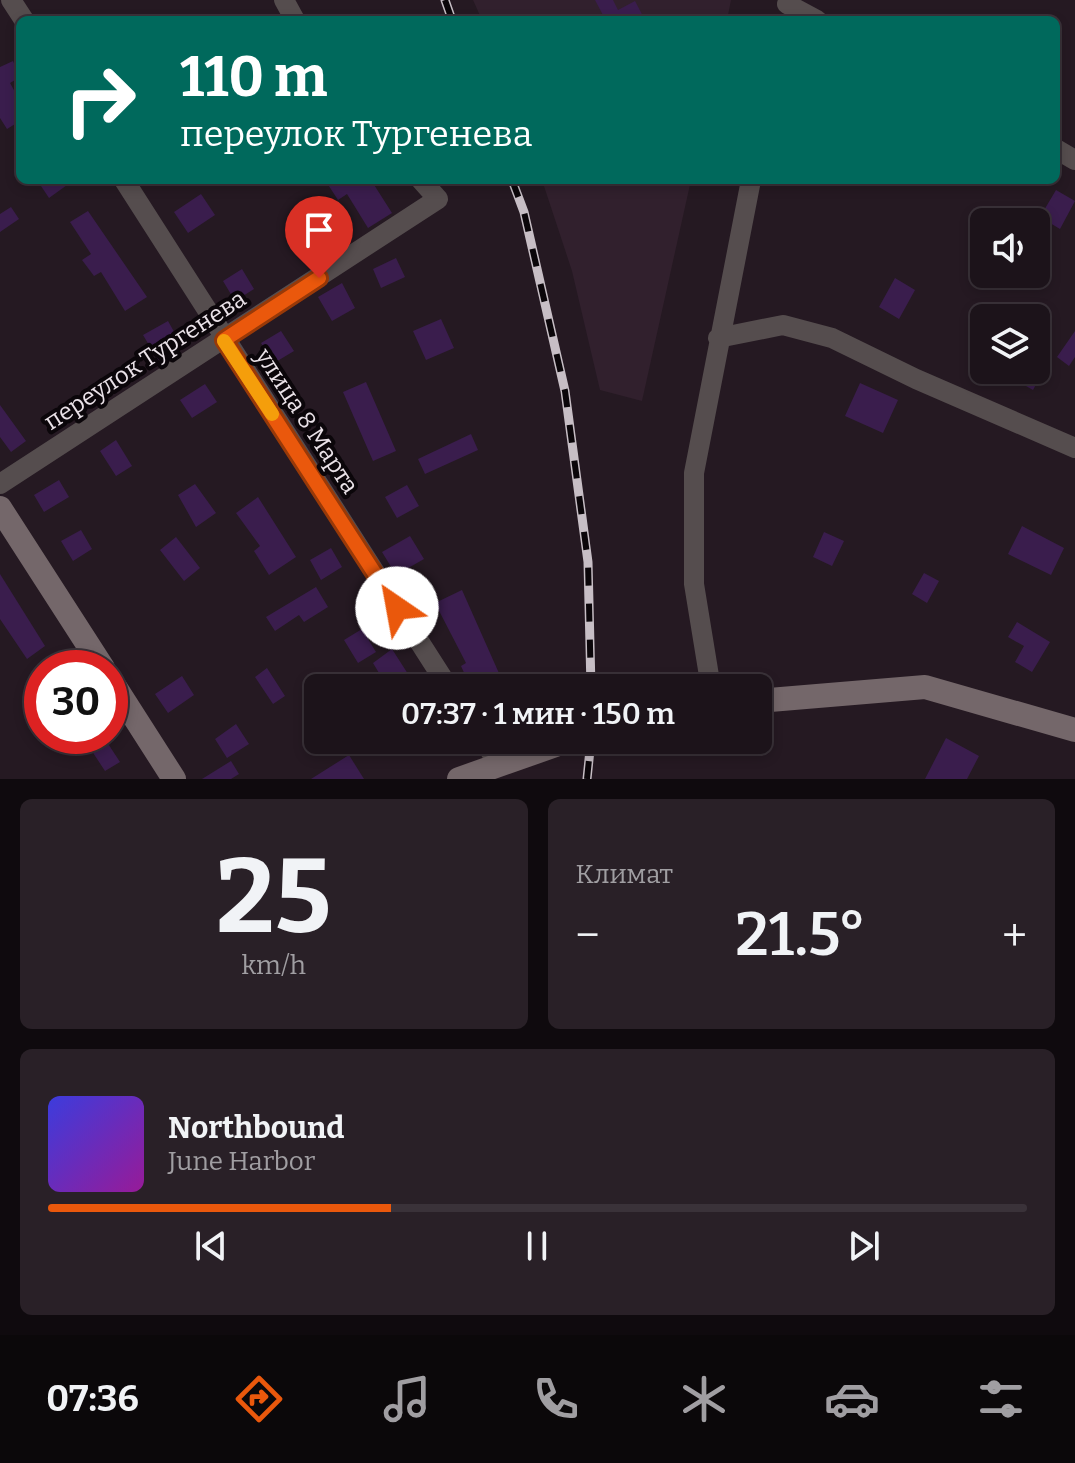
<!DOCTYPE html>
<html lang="ru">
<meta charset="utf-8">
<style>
:root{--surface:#1c131a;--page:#292027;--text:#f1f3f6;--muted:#a09ea2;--line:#3a3239;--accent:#ea580c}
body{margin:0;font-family:Bitter,serif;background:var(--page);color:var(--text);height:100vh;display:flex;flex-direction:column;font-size:30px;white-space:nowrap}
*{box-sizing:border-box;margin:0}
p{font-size:26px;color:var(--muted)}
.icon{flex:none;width:44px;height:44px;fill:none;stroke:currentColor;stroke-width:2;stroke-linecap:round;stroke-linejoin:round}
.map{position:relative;height:779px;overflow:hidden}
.drawer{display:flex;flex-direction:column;gap:20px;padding:20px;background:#0f0a0e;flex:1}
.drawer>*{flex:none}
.top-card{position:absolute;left:16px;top:16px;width:1044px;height:168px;border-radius:12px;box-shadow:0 4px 12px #0003,0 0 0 2px var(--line);background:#00695c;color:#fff;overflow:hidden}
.fabs{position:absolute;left:970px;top:208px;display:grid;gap:16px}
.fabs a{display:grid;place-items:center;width:80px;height:80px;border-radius:12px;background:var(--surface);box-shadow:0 4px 12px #0003,0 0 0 2px var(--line);font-size:40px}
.speed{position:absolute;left:24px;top:650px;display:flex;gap:16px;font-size:40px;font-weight:700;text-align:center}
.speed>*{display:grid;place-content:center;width:104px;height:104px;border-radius:50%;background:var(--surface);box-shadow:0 4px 12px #0003,0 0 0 2px var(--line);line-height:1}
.speed .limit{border:12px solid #d22;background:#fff;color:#111}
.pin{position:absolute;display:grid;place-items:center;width:68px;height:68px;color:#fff;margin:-82px -34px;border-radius:50% 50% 50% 0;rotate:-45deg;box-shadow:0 0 8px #0007}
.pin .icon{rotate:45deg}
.me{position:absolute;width:88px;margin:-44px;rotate:327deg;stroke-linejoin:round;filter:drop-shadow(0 0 6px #0008)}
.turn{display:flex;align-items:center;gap:28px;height:168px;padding:0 32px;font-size:36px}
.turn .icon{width:104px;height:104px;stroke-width:2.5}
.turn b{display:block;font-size:56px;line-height:68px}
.big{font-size:60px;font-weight:600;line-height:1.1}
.drawer .widget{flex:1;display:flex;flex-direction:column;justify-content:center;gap:12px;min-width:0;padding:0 28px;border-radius:12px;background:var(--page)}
.drawer .dial{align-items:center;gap:0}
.dial b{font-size:104px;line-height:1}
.song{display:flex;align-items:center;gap:24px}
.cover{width:96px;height:96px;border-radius:12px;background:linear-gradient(135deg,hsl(240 70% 55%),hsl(300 70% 35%))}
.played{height:8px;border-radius:4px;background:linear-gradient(90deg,var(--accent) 35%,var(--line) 35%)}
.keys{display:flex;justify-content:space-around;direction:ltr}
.heat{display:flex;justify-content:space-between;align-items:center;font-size:44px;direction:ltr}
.drawer .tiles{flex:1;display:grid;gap:20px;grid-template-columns:1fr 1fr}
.widget:last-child{grid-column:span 2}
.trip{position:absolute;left:304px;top:674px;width:468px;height:80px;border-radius:12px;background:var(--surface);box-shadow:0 4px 12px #0003,0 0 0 2px var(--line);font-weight:600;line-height:80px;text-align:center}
.menu{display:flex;height:128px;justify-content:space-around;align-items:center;background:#0b080a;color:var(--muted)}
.menu .icon{width:56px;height:56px}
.menu .selected{color:var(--accent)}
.menu b{font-size:36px;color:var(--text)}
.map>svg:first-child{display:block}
</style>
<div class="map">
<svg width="1075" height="779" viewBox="0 0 1075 779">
<rect width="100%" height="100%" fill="#251922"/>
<!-- built -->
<path fill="#31202d" d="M473,0h258l-4,20h-245z
M542,180h149l-49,221 -42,-11 -28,-119z"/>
<!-- building -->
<path fill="#3a1d4d" d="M595,0h18l5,10 17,-9 10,19h-46l5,-3z
M13,61l7,16 -10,6 10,18v20l-13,8 -7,-11v-51z
M37,180h37l-25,18z
M325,180h46l21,33 -24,15 -21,-34 -9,6z
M1056,190l19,11 -15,28 -20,-12z
M201,194l14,21 -27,18 -14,-21z
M11,207l8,12 -19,13v-18z
M88,211l59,86 -22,14 -24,-39 -7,4 -12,-16 9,-6 -21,-32z
M314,227l17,24 -16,12 -18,-24z
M396,258l9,19 -24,11 -8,-19z
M242,269l12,20 -19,12 -12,-20z
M895,278l20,12 -16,29 -20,-12z
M342,283l13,25 -23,13 -14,-24z
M441,319l13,29 -28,12 -13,-29z
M168,321l14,25 -24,14 -15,-25z
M281,331l13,20 -20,12 -13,-20z
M1075,331v26l-6,9 -12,-9z
M1025,370h19l-11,20 -14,-8z
M366,382l30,69 -23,10 -30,-69z
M860,383l38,17 -15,33 -38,-17z
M205,384l12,18 -25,16 -12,-18z
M0,405l26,36 -15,11 -11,-15z
M471,434l7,16 -53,24 -7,-15z
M116,440l16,26 -16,10 -16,-25z
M59,480l10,17 -25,15 -10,-17z
M195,484l21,29 -20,14 -18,-32z
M407,485l12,21 -22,12 -12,-21z
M258,497l38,60 -27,18 -15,-24 6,-5 -24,-33z
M1022,526l42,22 -13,27 -43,-21z
M81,530l11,19 -19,12 -12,-20z
M824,532l20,9 -12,25 -19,-9z
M410,536l14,23 -28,16 -14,-23z
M176,537l24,31 -16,13 -24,-31z
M331,548l11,19 -21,13 -11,-20z
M924,573l15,8 -12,22 -15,-9z
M0,574l45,72 -18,13 -27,-40z
M316,587l12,20 -24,15 -5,-7 -24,16 -9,-14z
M462,590l40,90 -17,8h-14l-10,-22 5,-3 -31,-60z
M1017,622l33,20 -18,30 -17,-10 9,-16 -16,-9z
M362,629l14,23 -18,11 -14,-23z
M392,649l25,39h-29l-15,-25z
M267,668l18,28 -12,8 -18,-27z
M182,676l12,19 -26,18 -13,-19z
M236,724l13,20 -22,14 -12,-19z
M82,736h21l17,26 -15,9z
M946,738l33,18 -12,23h-42z
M349,755l15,24h-53z
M231,761l8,13 -8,5h-29z"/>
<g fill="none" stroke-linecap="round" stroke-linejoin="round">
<!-- street -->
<path stroke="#554d4e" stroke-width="20" d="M11,0l13,20
M284,0l11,20
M787,4l30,16
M1056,149l19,11
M124,180l325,508
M718,338l65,-13 49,13 84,41 159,69
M0,484l438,-285 -17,-19
M711,688l-17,-104v-111l57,-293
M483,740l15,23"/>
<!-- secondary -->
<path stroke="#74676a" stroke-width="24" d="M0,508l103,160
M110,679l64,100
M758,701l167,-14 150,43
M459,779l111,-39"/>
<!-- rail casing -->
<g stroke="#c7bec5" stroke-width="9">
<path id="rail" d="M445,0l7,20
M512,180l12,32 41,179 23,171 3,126
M587,779l4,-39"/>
</g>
<!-- rail -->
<use href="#rail" stroke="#0b060a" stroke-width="6" stroke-dasharray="18" stroke-linecap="butt"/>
</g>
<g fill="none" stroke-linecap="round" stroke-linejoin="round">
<!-- route casing -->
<g stroke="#983908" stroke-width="20">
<path id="route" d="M319,278l-95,62 173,268"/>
</g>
<!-- route -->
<use href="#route" stroke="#ea580c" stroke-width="14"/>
<!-- slow -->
<path stroke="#f59e0b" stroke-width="14" d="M224,341l48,73"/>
</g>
<g text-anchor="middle" stroke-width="8" stroke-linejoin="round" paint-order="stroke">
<!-- street labels -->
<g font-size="24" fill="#eae2e8" stroke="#0b060a">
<text transform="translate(145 360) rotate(-33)" y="8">переулок Тургенева</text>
<text transform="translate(307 421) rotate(57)" y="8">улица 8 Марта</text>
</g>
</g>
</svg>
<div class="fabs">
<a><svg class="icon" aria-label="sound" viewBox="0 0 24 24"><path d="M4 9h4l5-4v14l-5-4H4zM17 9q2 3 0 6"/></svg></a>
<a><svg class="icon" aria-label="layers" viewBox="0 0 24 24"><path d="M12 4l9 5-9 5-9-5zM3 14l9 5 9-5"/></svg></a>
</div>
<div class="speed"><div class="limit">30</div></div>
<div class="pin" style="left:319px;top:278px;background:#d93025"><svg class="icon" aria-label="arrive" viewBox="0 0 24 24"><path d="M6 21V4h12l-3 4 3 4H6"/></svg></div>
<svg class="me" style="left:397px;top:608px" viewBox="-20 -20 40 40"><circle r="19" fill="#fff"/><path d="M0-13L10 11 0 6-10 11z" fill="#ea580c"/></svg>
<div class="trip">07:37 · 1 мин · 150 m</div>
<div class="top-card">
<div class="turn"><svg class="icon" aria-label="right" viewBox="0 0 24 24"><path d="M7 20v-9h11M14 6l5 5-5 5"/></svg><div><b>110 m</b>переулок Тургенева</div></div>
</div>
</div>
<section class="drawer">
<div class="tiles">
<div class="widget dial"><b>25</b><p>km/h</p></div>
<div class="widget"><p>Климат</p>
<div class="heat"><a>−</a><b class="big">21.5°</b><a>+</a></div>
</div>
<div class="widget">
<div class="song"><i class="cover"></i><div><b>Northbound</b><p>June Harbor</p></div></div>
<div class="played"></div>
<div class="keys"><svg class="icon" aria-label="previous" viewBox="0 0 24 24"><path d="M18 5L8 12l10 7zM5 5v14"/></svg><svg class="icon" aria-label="pause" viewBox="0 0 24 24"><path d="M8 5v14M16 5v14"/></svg><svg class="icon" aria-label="next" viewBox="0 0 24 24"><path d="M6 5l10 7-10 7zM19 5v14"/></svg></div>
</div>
</div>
</section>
<nav class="menu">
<b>07:36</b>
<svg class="icon selected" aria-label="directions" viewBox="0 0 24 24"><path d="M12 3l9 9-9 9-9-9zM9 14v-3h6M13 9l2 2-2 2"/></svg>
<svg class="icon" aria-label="music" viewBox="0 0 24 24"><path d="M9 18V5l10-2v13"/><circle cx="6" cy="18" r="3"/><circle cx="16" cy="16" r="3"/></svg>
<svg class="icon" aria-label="phone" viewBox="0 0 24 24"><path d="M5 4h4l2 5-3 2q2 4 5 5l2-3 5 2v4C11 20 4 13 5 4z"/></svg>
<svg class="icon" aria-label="climate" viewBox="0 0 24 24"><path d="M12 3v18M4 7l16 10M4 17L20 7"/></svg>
<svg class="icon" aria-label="car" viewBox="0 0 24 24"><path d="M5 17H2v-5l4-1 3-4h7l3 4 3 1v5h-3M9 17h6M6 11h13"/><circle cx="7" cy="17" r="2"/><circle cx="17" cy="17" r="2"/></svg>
<svg class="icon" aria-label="filters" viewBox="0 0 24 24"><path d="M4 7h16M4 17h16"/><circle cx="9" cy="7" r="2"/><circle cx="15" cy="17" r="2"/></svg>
</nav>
